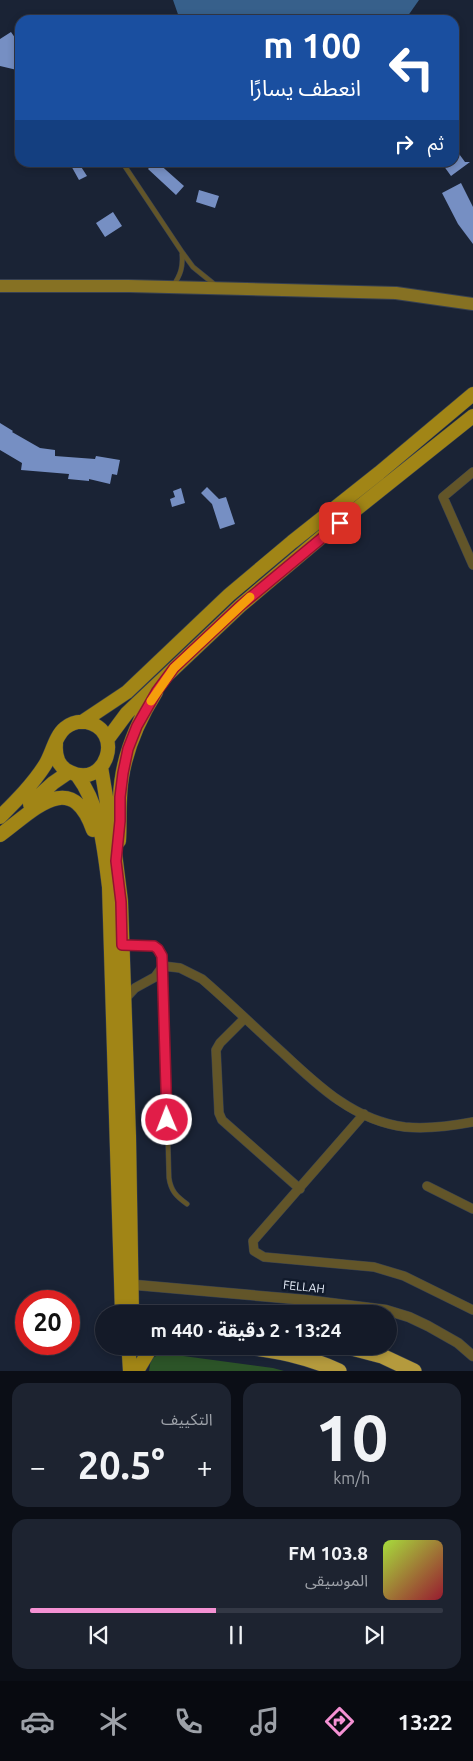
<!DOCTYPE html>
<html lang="ar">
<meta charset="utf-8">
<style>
:root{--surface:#141a28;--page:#1d2330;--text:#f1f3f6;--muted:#9da1a8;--line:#333845;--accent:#f491d3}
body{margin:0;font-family:Ubuntu,"Noto Sans Arabic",sans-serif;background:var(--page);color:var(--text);direction:rtl;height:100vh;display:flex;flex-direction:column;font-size:19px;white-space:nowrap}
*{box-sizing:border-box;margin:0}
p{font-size:16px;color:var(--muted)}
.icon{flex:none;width:28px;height:28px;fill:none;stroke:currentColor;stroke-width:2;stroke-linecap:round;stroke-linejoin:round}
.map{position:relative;height:1371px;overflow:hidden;direction:ltr}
.panel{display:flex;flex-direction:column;gap:12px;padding:12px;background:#0b0e16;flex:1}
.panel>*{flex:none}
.hud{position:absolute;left:15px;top:15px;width:444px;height:152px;border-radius:15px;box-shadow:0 2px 8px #0003,0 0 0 1px var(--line);direction:rtl;background:#1a4fa0;color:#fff;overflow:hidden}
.speed{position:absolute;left:15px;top:1290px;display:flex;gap:10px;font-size:25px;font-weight:700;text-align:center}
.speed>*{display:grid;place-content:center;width:65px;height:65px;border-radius:50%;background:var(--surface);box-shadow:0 2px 8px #0003,0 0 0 1px var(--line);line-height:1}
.speed .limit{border:8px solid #d22;background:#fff;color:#111}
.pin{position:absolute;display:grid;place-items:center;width:42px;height:42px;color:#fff;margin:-21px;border-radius:10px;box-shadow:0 2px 8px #0006}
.me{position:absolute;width:55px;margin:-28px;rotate:359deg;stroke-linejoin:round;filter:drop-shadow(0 0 4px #0008)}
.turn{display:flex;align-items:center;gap:18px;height:105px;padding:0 15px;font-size:22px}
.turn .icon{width:65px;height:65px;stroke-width:2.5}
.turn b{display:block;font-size:35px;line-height:42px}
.then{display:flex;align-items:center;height:48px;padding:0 15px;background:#0003;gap:10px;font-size:19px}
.big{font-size:38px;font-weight:700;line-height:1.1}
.panel .widget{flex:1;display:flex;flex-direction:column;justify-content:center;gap:8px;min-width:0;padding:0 18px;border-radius:15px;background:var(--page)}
.panel .dial{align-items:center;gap:0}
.dial b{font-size:65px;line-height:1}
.song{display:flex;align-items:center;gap:15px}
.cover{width:60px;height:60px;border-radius:8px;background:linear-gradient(135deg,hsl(80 70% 55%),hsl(350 70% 35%))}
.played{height:5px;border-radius:2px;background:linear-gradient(90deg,var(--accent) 45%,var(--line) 45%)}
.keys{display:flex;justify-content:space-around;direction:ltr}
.heat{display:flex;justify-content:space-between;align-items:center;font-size:28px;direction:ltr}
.panel .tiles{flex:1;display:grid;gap:12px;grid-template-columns:1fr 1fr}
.widget:last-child{grid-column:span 2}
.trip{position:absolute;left:95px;top:1305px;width:302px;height:50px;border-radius:25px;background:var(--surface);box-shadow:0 2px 8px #0003,0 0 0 1px var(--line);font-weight:700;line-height:50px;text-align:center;direction:rtl}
.menu{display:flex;height:80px;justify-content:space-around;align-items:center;background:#080a10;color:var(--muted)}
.menu .icon{width:35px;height:35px}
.menu .on{color:var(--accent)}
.menu b{font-size:22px;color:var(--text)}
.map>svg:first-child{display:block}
</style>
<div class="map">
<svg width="473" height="1371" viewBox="0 0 473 1371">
<rect width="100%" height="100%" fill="#1a2335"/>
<!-- forest -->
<path fill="#2c5428" d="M161,1353l112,15 11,3h-135l2,-12z"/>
<!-- water -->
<path fill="#37608b" d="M173,0h246l-14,20h-225z"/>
<!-- building -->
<path fill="#768fc3" d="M11,32l9,13 -6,5 6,10 -3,10 -17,-4v-27z
M454,147l11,15h5l-19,14 -10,-14h13z
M69,162h9l9,14 -8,4z
M154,162h3l27,24 -8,9 -28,-26z
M461,183l12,24v37l-15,-20 -16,-31z
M199,190l20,6 -4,12 -19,-6z
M113,212l9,14 -17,11 -9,-14z
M0,423l13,8 -1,1 28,16 15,2v6l40,3 1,-3 24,4 -3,15 -5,-1 -2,10 -21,-5v2l-21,-2 1,-5 -48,-4 1,-7 -22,-13z
M207,487l12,12 7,-2 9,27 -15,5 -8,-25 -11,-11z
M181,488l4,15 -13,4 -2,-8 5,-2 -2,-6z"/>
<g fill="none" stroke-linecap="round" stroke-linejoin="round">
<!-- service casing -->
<g stroke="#374051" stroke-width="5.5">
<path id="service" d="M122,162l60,90 11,15 21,17
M173,286c8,-12 10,-19 9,-32
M163,970l6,208c2,13 7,18 18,26"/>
</g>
<!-- minor casing -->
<g stroke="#374051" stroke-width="10">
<path id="minor" d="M473,472l-30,25 30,68
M122,945l32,1 6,7 3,13 -8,11 -20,11 -11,12
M163,966l17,2 22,11c28,24 54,50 81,74 35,33 72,68 122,74 22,2 47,-1 68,-5
M245,1018l-25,25 -4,7 3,63 3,7 78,69
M364,1114l-111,127 1,10 10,6 110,10 30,9 69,34
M427,1186l46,23"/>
</g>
<!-- tertiary casing -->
<g stroke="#374051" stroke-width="11">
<path id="tertiary" d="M125,1284l181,16 80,10 23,7 19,9 30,17 15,13"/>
</g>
<!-- secondary casing -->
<g stroke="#374051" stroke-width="14">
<path id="secondary" d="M0,286h129l267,7 77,11"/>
</g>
<!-- primary casing -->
<g stroke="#374051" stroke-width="15">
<path id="primary" d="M82,722l45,-30 102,-97 63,-53 87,-69 94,-79
M107,740l20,-27 113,-107 84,-71 149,-119
M101,767l13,78 7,56 8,235 3,178
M77,775c24,32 27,74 32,112l13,427
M30,804l23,-21 16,-11
M0,817c16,-16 33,-33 45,-52 7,-11 10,-29 20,-37 6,-5 14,-7 21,-6 40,8 20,68 -16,50 -12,-5 -15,-16 -14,-28
M0,835c32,-23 71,-68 93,-5
M119,841c1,-15 0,-29 1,-43 1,-39 16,-74 36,-106
M130,1371l-1,-16 2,-9
M137,1371l15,-25"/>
</g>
<!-- motorway casing -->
<g stroke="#374051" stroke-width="16">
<path id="motorway" d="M239,1346c36,4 67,10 100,25
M344,1346l38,10 32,15"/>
</g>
<!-- service -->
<use href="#service" stroke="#625529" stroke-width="4.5"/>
<!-- minor -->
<use href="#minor" stroke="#625529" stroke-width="9"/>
<!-- tertiary -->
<use href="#tertiary" stroke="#625529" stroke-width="10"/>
<!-- secondary -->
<use href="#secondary" stroke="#867123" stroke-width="12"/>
<!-- primary -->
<use href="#primary" stroke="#a18516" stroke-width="14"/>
<!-- motorway -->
<use href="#motorway" stroke="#b49a3d" stroke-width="15"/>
</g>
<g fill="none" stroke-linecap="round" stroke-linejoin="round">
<!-- route casing -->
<g stroke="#92132f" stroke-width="12">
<path id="route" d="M167,1120l-5,-164 -4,-7 -4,-3 -32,-1 -1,-43 -5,-41 4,-40v-24l3,-24 5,-24 9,-23 20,-35 17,-23 66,-62 100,-83"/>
</g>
<!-- route -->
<use href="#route" stroke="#e11d48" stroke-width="9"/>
<!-- slow -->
<path stroke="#f59e0b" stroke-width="9" d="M151,701l23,-33 76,-71"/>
</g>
<g text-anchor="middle" stroke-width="5" stroke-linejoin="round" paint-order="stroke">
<!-- street labels -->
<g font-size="12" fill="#e8effb" stroke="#111a2b">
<text transform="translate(304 1287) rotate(6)" y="4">FELLAH</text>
</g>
</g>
</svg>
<div class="speed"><div class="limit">20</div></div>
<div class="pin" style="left:340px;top:523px;background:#d93025"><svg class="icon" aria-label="arrive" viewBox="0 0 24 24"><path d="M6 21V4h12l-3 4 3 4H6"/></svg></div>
<svg class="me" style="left:167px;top:1120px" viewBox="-20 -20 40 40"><circle r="17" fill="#e11d48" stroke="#fff" stroke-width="3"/><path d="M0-11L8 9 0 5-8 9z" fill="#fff"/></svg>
<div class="trip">13:24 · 2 دقيقة · 440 m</div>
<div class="hud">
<div class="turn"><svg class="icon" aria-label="left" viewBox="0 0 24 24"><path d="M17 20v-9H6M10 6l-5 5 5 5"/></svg><div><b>100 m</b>انعطف يسارًا</div></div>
<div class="then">ثم<svg class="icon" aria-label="right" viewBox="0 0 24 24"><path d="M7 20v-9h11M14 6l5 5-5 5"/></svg></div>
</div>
</div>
<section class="panel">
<div class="tiles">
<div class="widget dial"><b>10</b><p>km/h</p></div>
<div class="widget"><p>التكييف</p>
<div class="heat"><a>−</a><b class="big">20.5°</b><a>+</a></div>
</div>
<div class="widget">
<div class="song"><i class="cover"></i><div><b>103.8 FM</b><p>الموسيقى</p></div></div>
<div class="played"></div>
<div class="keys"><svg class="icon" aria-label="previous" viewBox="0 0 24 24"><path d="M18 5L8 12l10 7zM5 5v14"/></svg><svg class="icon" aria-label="pause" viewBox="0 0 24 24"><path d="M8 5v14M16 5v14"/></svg><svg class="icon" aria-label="next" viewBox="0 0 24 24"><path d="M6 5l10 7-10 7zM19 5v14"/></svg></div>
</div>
</div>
</section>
<nav class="menu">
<b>13:22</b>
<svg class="icon on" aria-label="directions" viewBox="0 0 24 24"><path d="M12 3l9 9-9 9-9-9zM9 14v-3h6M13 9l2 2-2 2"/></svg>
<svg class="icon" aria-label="music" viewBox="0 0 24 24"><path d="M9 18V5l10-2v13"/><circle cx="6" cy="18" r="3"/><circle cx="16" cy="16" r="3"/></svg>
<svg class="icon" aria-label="phone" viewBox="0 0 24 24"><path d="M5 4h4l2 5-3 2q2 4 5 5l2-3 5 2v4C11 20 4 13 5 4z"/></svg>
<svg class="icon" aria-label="climate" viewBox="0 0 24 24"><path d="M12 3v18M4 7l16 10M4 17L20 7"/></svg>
<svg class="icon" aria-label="car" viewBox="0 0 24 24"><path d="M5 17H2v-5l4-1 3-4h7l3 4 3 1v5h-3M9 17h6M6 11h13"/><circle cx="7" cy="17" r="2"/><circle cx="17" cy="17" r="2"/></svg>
</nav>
